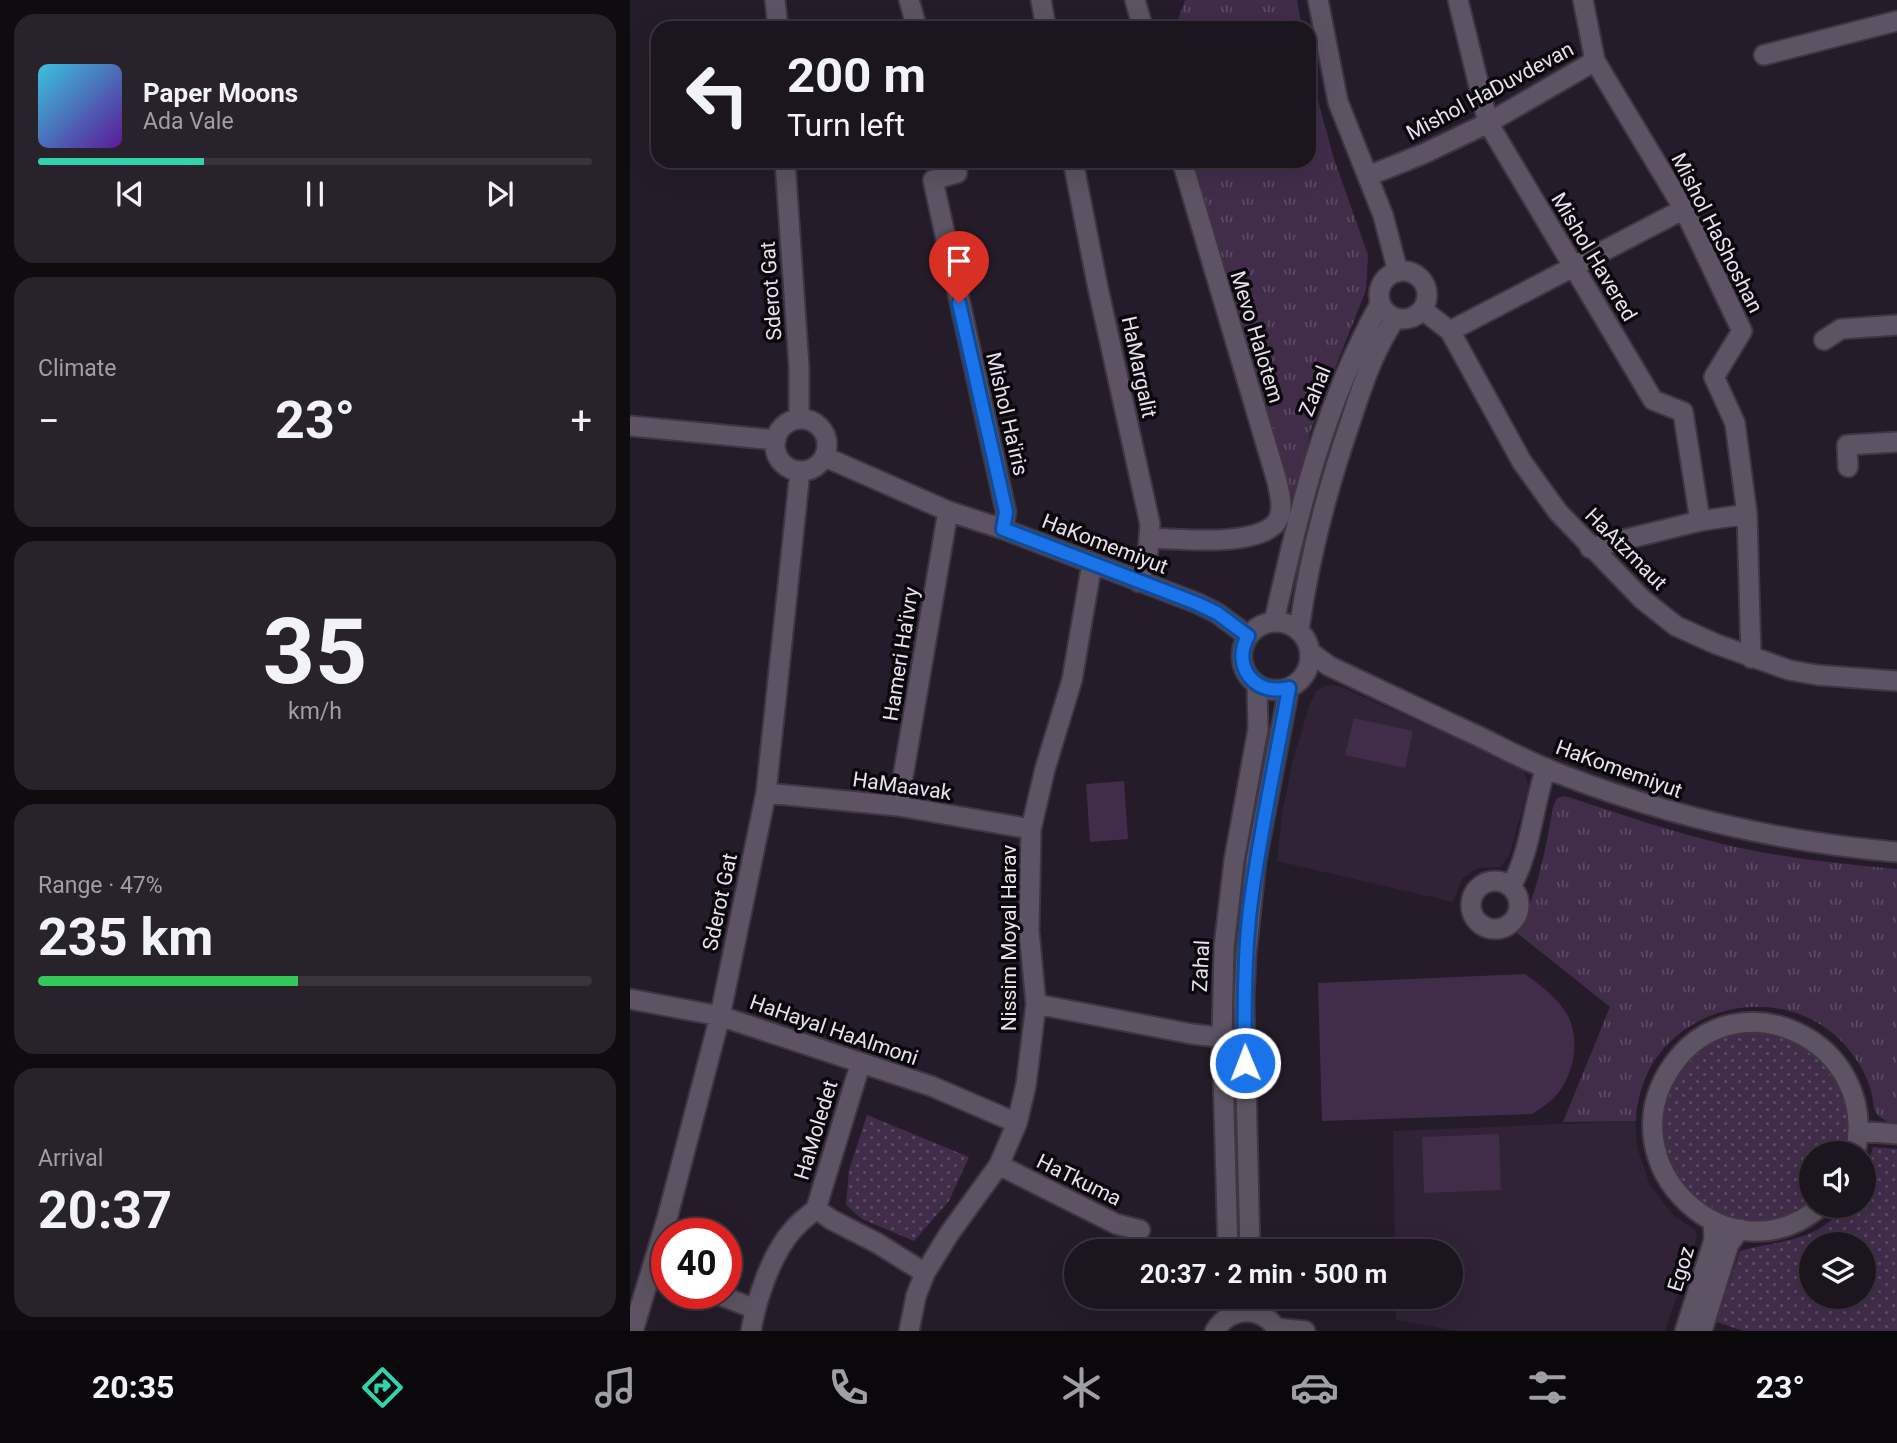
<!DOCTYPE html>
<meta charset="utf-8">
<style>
:root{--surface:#1b151e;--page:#28222b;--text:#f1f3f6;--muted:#a09fa4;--line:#39343c;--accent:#2fd4aa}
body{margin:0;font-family:Roboto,sans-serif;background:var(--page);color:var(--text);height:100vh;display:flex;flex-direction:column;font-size:26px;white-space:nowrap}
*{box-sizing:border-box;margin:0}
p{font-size:23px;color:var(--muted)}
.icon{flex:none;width:38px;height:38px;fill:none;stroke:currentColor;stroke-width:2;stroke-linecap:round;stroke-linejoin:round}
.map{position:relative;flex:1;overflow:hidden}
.drawer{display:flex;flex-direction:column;gap:14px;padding:14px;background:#0f0c10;width:630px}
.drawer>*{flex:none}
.hud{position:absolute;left:21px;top:21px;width:665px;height:147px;border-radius:21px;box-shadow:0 7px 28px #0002,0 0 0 2px var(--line);background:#1b151e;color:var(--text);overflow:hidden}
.controls{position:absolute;left:1169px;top:1141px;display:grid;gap:14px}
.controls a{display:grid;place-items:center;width:77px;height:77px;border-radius:50%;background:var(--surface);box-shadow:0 7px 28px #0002,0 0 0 2px var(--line);font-size:35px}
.speed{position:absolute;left:21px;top:1218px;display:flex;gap:14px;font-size:35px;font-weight:700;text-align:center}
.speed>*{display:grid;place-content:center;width:91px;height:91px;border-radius:50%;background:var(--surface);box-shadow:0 7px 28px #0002,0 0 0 2px var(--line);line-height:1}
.speed .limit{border:10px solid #d22;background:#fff;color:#111}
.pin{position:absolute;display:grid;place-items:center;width:60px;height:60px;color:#fff;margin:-72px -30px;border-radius:50% 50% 50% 0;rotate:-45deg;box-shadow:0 0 7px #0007}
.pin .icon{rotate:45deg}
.me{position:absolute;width:77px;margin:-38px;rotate:359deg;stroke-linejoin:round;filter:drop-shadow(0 0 5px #0008)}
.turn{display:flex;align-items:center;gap:24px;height:147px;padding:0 21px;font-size:32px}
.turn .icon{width:91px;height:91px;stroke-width:2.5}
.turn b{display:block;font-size:49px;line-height:60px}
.big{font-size:52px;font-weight:700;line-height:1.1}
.drawer .card{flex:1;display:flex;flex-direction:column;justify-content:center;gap:10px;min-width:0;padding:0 24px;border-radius:21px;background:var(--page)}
.drawer .dial{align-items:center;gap:0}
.dial b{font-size:91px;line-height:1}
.song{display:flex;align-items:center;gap:21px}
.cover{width:84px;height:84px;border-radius:10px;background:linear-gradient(135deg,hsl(190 70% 55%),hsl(270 70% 35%))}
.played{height:7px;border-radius:4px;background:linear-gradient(90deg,var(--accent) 30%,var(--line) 30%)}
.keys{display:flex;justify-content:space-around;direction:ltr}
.heat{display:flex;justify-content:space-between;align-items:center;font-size:38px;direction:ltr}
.charge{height:10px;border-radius:5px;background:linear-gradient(90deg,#34c759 47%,var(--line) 0)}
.trip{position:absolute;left:434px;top:1239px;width:399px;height:70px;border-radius:35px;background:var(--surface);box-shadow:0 7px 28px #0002,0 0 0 2px var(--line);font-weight:700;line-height:70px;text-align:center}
.tab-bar{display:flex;height:112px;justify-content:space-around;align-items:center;background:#0b080c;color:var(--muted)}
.tab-bar .icon{width:49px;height:49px}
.tab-bar .active{color:var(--accent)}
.tab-bar b{font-size:32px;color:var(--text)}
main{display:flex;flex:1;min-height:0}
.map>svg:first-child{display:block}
</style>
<main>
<section class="drawer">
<div class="card">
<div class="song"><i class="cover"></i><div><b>Paper Moons</b><p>Ada Vale</p></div></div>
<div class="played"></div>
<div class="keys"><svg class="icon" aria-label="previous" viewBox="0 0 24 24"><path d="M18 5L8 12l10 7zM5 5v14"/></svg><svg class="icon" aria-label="pause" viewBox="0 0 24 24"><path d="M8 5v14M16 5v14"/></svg><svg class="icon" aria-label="next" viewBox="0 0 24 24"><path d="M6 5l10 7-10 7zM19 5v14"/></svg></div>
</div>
<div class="card"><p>Climate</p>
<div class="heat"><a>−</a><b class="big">23°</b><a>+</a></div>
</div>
<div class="card dial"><b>35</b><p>km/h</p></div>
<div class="card"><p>Range · 47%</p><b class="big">235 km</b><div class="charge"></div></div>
<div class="card"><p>Arrival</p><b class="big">20:37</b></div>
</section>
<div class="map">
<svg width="1267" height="1331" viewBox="0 0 1267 1331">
<defs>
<pattern id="grass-tufts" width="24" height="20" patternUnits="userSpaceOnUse" patternTransform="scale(1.75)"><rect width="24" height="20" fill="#412d4a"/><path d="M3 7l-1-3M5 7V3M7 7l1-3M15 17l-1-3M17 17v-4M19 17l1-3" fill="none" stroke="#5c4b64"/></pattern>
<pattern id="park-dots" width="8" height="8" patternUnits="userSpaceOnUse" patternTransform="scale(1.75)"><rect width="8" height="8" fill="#412d4a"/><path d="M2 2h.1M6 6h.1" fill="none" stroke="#5c4b64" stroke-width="1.8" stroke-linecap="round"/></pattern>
</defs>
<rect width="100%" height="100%" fill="#241c28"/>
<!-- built -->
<path fill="#2f2335" d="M697,685l12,1 175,78 10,8 5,14 -20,70 -9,11 -23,1 -15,11 -9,23 -176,-41 6,-54 10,-47 16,-54 7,-15z
M1005,1121l2,26 12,36 24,32 23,16 1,6 -32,94h-208l-61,-11v-23h55v-46h-56l-2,-120z"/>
<!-- grass -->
<path fill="url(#grass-tufts)" d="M555,0h112l5,28h-127z
M679,67l24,89 35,99 -2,35 -56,142 -13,81 -104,-352h116z
M935,796c55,18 110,37 166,50 54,12 111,18 166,23v255c-8,-1 -18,-5 -22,-13 -2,-4 -2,-11 -3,-16 -3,-12 -8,-24 -15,-34 -41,-65 -131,-71 -185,-21 -23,21 -35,51 -36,81l-73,1 47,-115 -93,-74c21,-40 28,-82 36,-126l4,-9z"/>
<!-- park -->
<path fill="url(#park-dots)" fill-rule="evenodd" d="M1111,1032h30l29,9 36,33 15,40 -4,39h-36v51c-9,5 -19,12 -29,14 -32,8 -64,0 -90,-20 -7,-5 -11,-15 -15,-22 -4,-7 -11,-16 -13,-24 -14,-58 21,-106 77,-120z
M237,1115l102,42 -20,44 -35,40 -52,-22 -16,-14 3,-35z
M1243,1147l24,2v182h-153l-28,-9 24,-71c41,-12 74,-7 105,-45h19v-29zM1181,1244h53v53h-53z"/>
<!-- pitch -->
<path fill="#412d4a" d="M724,718l59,13 -8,37 -60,-13z
M494,781l4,58 -38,3 -4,-58z
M895,974c16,12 33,24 43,42 11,21 7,53 -7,73 -7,11 -18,18 -29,25l-210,7 -4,-138z
M869,1134l2,56 -77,3 -2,-56z"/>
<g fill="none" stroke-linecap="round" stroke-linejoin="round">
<!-- minor casing -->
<g stroke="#3e3641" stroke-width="23">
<path id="minor" d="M145,0l3,28
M279,0l8,28
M411,0l5,28
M505,0l8,28
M688,0l20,102 45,113 15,57
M828,0l30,123 165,277 30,12 17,109
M953,0l12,61 89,148 58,122 -28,46 21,46 12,91 4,144
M1134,55l133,-34
M155,161l14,206v52
M323,161l4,12 -24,7 73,332 -3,17
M443,161l25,127 52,236 -2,27 -9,31
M738,176l55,-22 65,-31 107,-62
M749 295a24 24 0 1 1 48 0a24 24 0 1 1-48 0Z
M793,310l27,21 72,131 36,50 84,87 34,27 40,18 73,26 28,5 80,6
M820,331l234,-122
M1194,340l17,-11 56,-4
M145 445a26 26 0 1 1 52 0a26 26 0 1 1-52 0Z
M0,426l146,14
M195,457l123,54 55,18 194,74 20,10 31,23
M1218,467l-1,-22 50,-3
M520,538c30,1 102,9 125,-14 10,-11 5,-29 2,-43l-95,-320
M960,548l110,-27 47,-7
M612 656a34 34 0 1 1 68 0a34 34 0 1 1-68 0Z
M644,622c25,-112 50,-218 106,-318
M669,630c10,-73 29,-144 53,-213 11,-34 23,-69 43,-98
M680,652l19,14c49,23 99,47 149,70 27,13 54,28 82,38 111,43 219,68 337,78
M136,793l132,13 133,23
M268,806l50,-295
M841 905a24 24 0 1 1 48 0a24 24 0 1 1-48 0Z
M881,886c20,-34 22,-81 35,-118
M0,999l90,17 211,70 86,37
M406,1004l156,30 43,5
M230,1065l-44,144 16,11 45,23 48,30
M1228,1131l39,3
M369,1165l117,59 24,6
M1191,1206c-91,78 -217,-41 -149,-140 64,-93 209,-25 183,87
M598,1251l-6,-213 2,-91 10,-86 24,-132 -1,-44
M620,1251l-6,-251 2,-45 10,-94 33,-173
M84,1293l41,16
M646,1328l29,3
M3,1331l35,-116 52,-199 46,-223 34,-322
M121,1331c5,-31 20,-76 41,-100 7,-9 16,-15 24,-22
M279,1331l7,-35 9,-23 24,-39 50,-69 18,-42 9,-38 10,-81 -7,-73 2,-102 14,-60 27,-89 20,-117
M585,1331c15,-25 47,-26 63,0
M1055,1331l29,-91 -1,-19
M1072,1331l27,-87 11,-15"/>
</g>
<!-- minor -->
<use href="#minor" stroke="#5d5362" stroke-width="19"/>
</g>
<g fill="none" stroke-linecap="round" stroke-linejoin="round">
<!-- route casing -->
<g stroke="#114b97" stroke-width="18">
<path id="route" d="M329,303l47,209 -3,17 193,74 21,10 31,23c-17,30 7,61 41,52 -13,74 -30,147 -39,221 -6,51 -6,103 -5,154"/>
</g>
<!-- route -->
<use href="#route" stroke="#1a73e8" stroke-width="12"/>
</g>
<g text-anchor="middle" stroke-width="7" stroke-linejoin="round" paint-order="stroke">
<!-- street labels -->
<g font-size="21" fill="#e7e1e9" stroke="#0b080d">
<text transform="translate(860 91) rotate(-28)" y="7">Mishol HaDuvdevan</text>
<text transform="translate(1087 233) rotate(63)" y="7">Mishol HaShoshan</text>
<text transform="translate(964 257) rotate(59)" y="7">Mishol Havered</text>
<text transform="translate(141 291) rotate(-94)" y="7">Sderot Gat</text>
<text transform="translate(627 337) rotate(73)" y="7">Mevo Halotem</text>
<text transform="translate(509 367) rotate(78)" y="7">HaMargalit</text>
<text transform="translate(685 391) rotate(-68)" y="7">Zahal</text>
<text transform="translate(377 414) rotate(77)" y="7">Mishol Ha'iris</text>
<text transform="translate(475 544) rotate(21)" y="7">HaKomemiyut</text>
<text transform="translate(996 549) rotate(45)" y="7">HaAtzmaut</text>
<text transform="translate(271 654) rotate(-81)" y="7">Hameri Ha'ivry</text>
<text transform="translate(989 769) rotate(20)" y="7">HaKomemiyut</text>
<text transform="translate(272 786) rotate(8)" y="7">HaMaavak</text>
<text transform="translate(90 902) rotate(-78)" y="7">Sderot Gat</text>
<text transform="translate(379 938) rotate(-90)" y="7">Nissim Moyal Harav</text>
<text transform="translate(571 966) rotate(-87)" y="7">Zahal</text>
<text transform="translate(204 1030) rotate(19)" y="7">HaHayal HaAlmoni</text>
<text transform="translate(186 1130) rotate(-73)" y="7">HaMoledet</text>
<text transform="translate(449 1180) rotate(26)" y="7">HaTkuma</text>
<text transform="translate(1051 1269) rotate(-73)" y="7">Egoz</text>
</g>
</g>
</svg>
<div class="controls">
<a><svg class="icon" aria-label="sound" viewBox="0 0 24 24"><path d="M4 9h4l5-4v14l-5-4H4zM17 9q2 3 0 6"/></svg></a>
<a><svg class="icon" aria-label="layers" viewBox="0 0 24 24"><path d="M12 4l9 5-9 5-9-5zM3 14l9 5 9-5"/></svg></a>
</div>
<div class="speed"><div class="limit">40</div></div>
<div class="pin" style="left:329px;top:303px;background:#d93025"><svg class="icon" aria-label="arrive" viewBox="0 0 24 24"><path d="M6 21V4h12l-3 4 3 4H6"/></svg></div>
<svg class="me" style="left:615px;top:1063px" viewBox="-20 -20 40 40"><circle r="17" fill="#1a73e8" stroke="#fff" stroke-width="3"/><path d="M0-11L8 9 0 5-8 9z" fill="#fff"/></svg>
<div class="trip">20:37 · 2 min · 500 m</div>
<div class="hud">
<div class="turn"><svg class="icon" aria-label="left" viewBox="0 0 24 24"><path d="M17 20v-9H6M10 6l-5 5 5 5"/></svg><div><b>200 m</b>Turn left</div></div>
</div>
</div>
</main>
<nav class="tab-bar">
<b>20:35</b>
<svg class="icon active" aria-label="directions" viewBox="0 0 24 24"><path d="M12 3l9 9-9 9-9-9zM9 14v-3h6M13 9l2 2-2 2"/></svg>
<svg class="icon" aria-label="music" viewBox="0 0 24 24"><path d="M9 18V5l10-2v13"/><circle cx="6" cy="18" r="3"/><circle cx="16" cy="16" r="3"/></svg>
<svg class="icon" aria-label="phone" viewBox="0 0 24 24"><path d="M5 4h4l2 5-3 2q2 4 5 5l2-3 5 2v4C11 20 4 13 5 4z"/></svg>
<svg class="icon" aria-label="climate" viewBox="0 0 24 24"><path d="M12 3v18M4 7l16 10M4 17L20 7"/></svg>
<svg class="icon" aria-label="car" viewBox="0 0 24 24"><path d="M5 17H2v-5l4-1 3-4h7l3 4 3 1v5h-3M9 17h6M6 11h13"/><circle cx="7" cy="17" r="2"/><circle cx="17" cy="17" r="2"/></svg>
<svg class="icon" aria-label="filters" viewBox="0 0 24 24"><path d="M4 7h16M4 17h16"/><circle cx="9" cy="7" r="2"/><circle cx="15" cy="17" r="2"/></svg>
<b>23°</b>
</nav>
